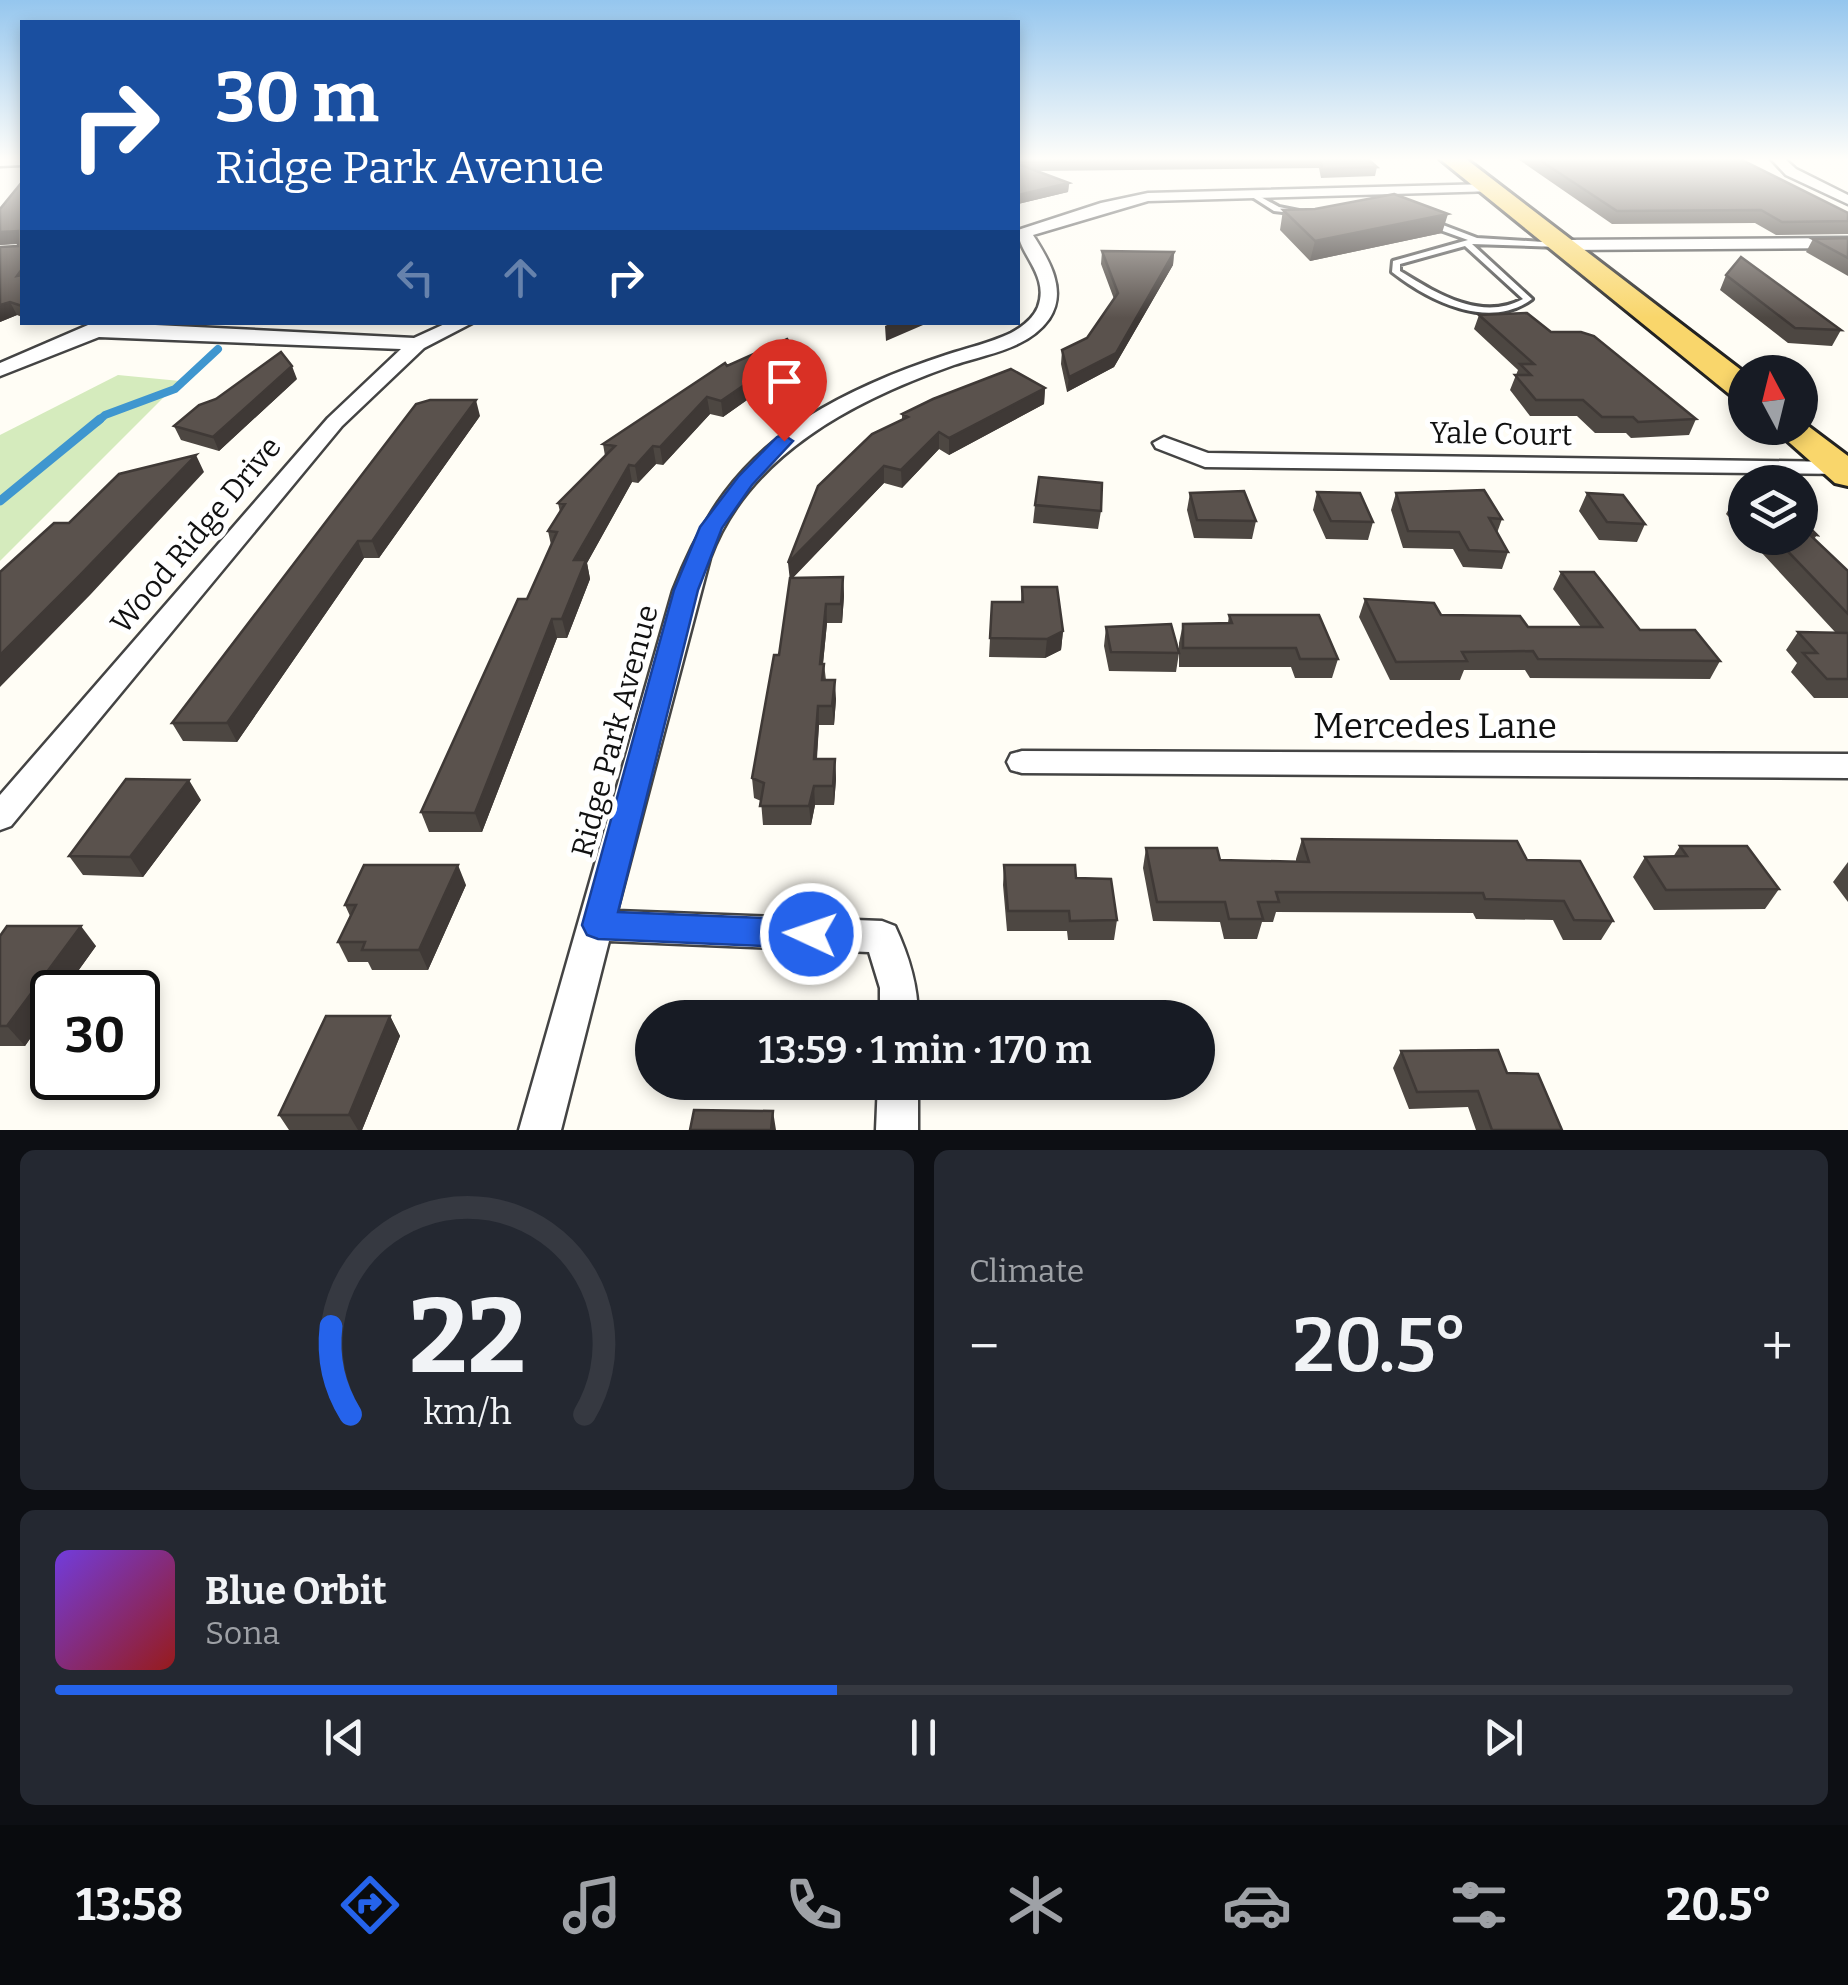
<!DOCTYPE html>
<meta charset="utf-8">
<style>
:root{--surface:#171b24;--page:#242831;--text:#f1f3f6;--muted:#9ea1a6;--line:#363941;--accent:#2563eb}
body{margin:0;font-family:Bitter,serif;background:var(--page);color:var(--text);height:100vh;display:flex;flex-direction:column;font-size:38px;white-space:nowrap}
*{box-sizing:border-box;margin:0}
p{font-size:32px;color:var(--muted)}
.icon{flex:none;width:55px;height:55px;fill:none;stroke:currentColor;stroke-width:2;stroke-linecap:round;stroke-linejoin:round}
.map{position:relative;height:1130px;overflow:hidden}
.drawer{display:flex;flex-direction:column;gap:20px;padding:20px;background:#0d0f14;flex:1}
.drawer>*{flex:none}
.top-card{position:absolute;left:20px;top:20px;width:1000px;height:305px;border-radius:0px;box-shadow:0 5px 15px #0003;background:#1a4fa0;color:#fff;overflow:hidden}
.needle{width:65px;rotate:353deg}
.tools{position:absolute;left:1728px;top:355px;display:grid;gap:20px}
.tools a{display:grid;place-items:center;width:90px;height:90px;border-radius:50%;background:var(--surface);box-shadow:0 5px 15px #0003;font-size:50px}
.speed{position:absolute;left:30px;top:970px;display:flex;gap:20px;font-size:50px;font-weight:700;text-align:center}
.speed>*{display:grid;place-content:center;width:130px;height:130px;border-radius:50%;background:var(--surface);box-shadow:0 5px 15px #0003;line-height:1}
.speed .limit{border:5px solid #111;border-radius:15px;background:#fff;color:#111}
.pin{position:absolute;display:grid;place-items:center;width:85px;height:85px;color:#fff;margin:-102px -42px;border-radius:50% 50% 50% 0;rotate:-45deg;box-shadow:0 0 10px #0007}
.pin .icon{rotate:45deg}
.me{position:absolute;width:110px;margin:-55px;rotate:273deg;stroke-linejoin:round;filter:drop-shadow(0 0 8px #0008)}
.turn{display:flex;align-items:center;gap:35px;height:210px;padding:0 30px;font-size:45px}
.turn .icon{width:130px;height:130px;stroke-width:2.5}
.turn b{display:block;font-size:70px;line-height:85px}
.lanes{display:flex;align-items:center;height:95px;padding:0 30px;background:#0003;justify-content:center;gap:50px;direction:ltr}
.lanes .off{opacity:.35}
.big{font-size:75px;font-weight:600;line-height:1.1}
.drawer .widget{flex:1;display:flex;flex-direction:column;justify-content:center;gap:15px;min-width:0;padding:0 35px;border-radius:15px;background:var(--page)}
.drawer .dial{align-items:center;gap:0}
.dial svg{height:260px;overflow:visible;fill:none;stroke:var(--line);stroke-width:7;stroke-linecap:round;text-anchor:middle}
.dial text{fill:var(--text);stroke:none}
.song{display:flex;align-items:center;gap:30px}
.cover{width:120px;height:120px;border-radius:15px;background:linear-gradient(135deg,hsl(260 70% 55%),hsl(0 70% 35%))}
.played{height:10px;border-radius:5px;background:linear-gradient(90deg,var(--accent) 45%,var(--line) 45%)}
.keys{display:flex;justify-content:space-around;direction:ltr}
.heat{display:flex;justify-content:space-between;align-items:center;font-size:55px;direction:ltr}
.drawer .tiles{flex:1;display:grid;gap:20px;grid-template-columns:1fr 1fr}
.widget:last-child{grid-column:span 2}
.trip{position:absolute;left:635px;top:1000px;width:580px;height:100px;border-radius:50px;background:var(--surface);box-shadow:0 5px 15px #0003;font-weight:600;line-height:100px;text-align:center}
.tab-bar{display:flex;height:160px;justify-content:space-around;align-items:center;background:#090b0e;color:var(--muted)}
.tab-bar .icon{width:70px;height:70px}
.tab-bar .active{color:var(--accent)}
.tab-bar b{font-size:45px;color:var(--text)}
.map>svg:first-child{display:block}
</style>
<div class="map">
<svg width="1848" height="1130" viewBox="0 0 1848 1130">
<rect width="100%" height="100%" fill="#fffdf5"/>
<!-- green -->
<path fill="#d5ebbd" d="M118,375l62,6 -180,180v-126z"/>
<g fill="none" stroke-linecap="round" stroke-linejoin="round">
<!-- stream-far1 -->
<path stroke="#3f96cf" stroke-width="8" d="M97,422l8,-7 70,-26 43,-40"/>
<!-- stream -->
<path stroke="#3f96cf" stroke-width="9" d="M0,501l100,-82"/>
<!-- service casing -->
<g stroke="#444" stroke-width="6">
<path id="service" d="M1246,191h4l29,16 25,5 -4,2 -26,-3 -28,-18z
M1429,222h6l42,16 82,5 4,2 -4,2 -87,-3 60,55c-43,32 -103,2 -140,-27l1,-11 75,-21 -39,-14zM1465,246l58,53c-42,23 -87,-6 -123,-28v-7z"/>
</g>
<!-- minor casing -->
<g stroke="#444" stroke-width="5">
<path id="minor" d="M0,159h22v6l-22,1z
M1771,159h14l11,10 52,26v9l-62,-29z
M1490,184l7,4 -2,3 -347,10 -115,34c16,25 35,56 16,84 -21,30 -63,35 -95,46 -99,35 -206,89 -244,193l-93,353 265,10 13,5c14,30 23,59 23,92h-38v-30l-11,-36 -260,-11 -48,189h-42l154,-539c29,-75 64,-128 133,-173 43,-27 91,-47 140,-63 21,-7 44,-12 65,-22 11,-6 22,-14 27,-26 12,-32 -20,-53 -20,-77l83,-27 47,-10z
M1848,238v10l-283,2 -8,-5 8,-5z
M95,322l319,16 35,-16h25l-50,26 -82,78 -331,400 -11,4v-35l328,-377 73,-69 -302,-12 -99,39v-13z
M1164,437l44,16 633,9 7,2v10l-643,-7 -49,-19 -3,-5z
M1022,751l826,3v24l-826,-5 -11,-3 -4,-8 4,-8z
M878,1082h40v48h-42z"/>
</g>
<!-- primary casing -->
<g stroke="#222" stroke-width="6">
<path id="primary" d="M1440,159h26l279,214v27l-12,-3z
M1800,420l48,36v30l-13,-3 -62,-55h27z"/>
</g>
<!-- service -->
<use href="#service" fill="#fff" fill-rule="evenodd"/>
<!-- minor -->
<use href="#minor" fill="#fff" fill-rule="evenodd"/>
<!-- primary -->
<use href="#primary" fill="#f9d66b" fill-rule="evenodd"/>
</g>
<!-- wall -->
<path fill="#4d4742" d="M1018,159h350l9,8 -2,9 -54,2 -2,-10 -282,3 32,12 -1,9 -50,12z
M1518,159h222l108,54v21l-72,1 -21,-12 -143,1z
M22,182v135l-5,-2 -17,7 18,-76v-2l-18,1v-36z
M1283,210l159,23 -132,28 -30,-31z
M1848,238v38l-42,-24 7,-13z
M1102,251l72,1 -1,13 -59,102 -47,25 -6,-28 1,-14 25,-12 27,-39 -13,-35z
M1726,275l115,55 -9,16 -44,-3 -68,-53z
M1479,315l72,17 145,87 -7,16 -58,3 -5,-5h-31l-18,-17h-47l-20,-26 8,-20 -44,-41z
M727,366h68l-72,51 -13,-3 -47,51 -7,-1 -18,19 -6,-1 -45,81 3,16 -23,59h-10l-75,194h-53l-8,-20 106,-213 24,-54 -3,-14 12,-19 -2,-9 47,-47 -2,-12z
M297,379l-78,72 -38,-11 -7,-14z
M1045,388l-1,16 -95,51 -10,-6 -37,39 -18,-5 -92,95 51,-1 1,19 -2,27h-15l-4,41h1l2,16 10,19 -2,26h-15l-2,34h18l1,20 -2,26h-19l-4,20h-48l-2,-24 -7,-3 -2,-20 27,-123 11,-74 112,-161v-6z
M480,416l-101,142h-15l-127,184 -54,-1 -11,-18z
M1317,492l56,30 -5,18 -42,-1 -13,-29z
M1190,493l66,28 -4,18 -58,-1 -7,-28z
M1396,493l106,26 -5,14 11,19 -6,17 -39,-2 -10,-18 -50,-1 -12,-38z
M1587,493l58,31 -8,18 -38,-2 -20,-29z
M1736,496h9v38l-19,-20z
M1035,505l66,6 -3,18 -65,-6z
M1800,518l17,17 -3,4 34,32v127h-34l-23,-26 6,-9 -11,-13 12,-18h37l-87,-94h52z
M1561,572l79,58 80,31 -10,18 -180,-1 -5,-8h-61l-4,10h-70l-31,-63 6,-18 76,16 87,12h53l-28,-38z
M1022,587l41,44 -2,19 -16,8 -56,-1 3,-55h29z
M1229,615l109,44 -6,19h-37l-4,-11h-112v-24l4,-19 45,-1z
M1106,627l73,26 -3,19 -67,-1 -5,-25z
M201,800l-58,77 -60,-2 -14,-19z
M1302,839l225,21 86,61 -12,19h-38l-10,-20 -77,-1 -3,-6 -197,-1 -3,10h-11l-5,17h-33l-4,-17 -67,-1 -10,-53 3,-20 74,12 76,2v-3z
M1680,846l99,43 -14,20 -111,1 -21,-33 12,-20h28z
M1848,862v40l-15,-20z
M1004,865l72,13 41,42 -3,20h-46l-1,-9h-60l-4,-46z
M466,885l-38,85h-56l-4,-8h-20l-10,-20 12,-26 -5,-11z
M0,936l96,10 -33,46h-11v15l-27,39h-25z
M390,1016l10,20 -38,94h-73l-10,-15z
M1401,1051l106,22 55,57h-86l-8,-23 -59,2 -16,-41z"/>
<!-- shaded-wall -->
<path fill="#3f3936" d="M1069,183l-1,9 -50,12v-9z
M1448,214l-6,19 -132,28 5,-20z
M18,231l4,12 -22,2v-13z
M1174,252l-1,13 -59,102 -47,25 2,-15z
M10,302l7,13 -17,7v-17z
M893,322h37l-44,19 -1,-15z
M794,351l1,15 -72,51 -2,-16z
M292,366l5,13 -78,72 -6,-14z
M1045,388l-1,16 -95,51v-17z
M707,397l3,17 -47,51 -3,-18z
M476,400l4,16 -101,142 -7,-17z
M939,432v17l-37,39 -1,-18z
M653,446l3,18 -18,19 -3,-17z
M196,455l8,17 -113,122 -91,93v-32z
M629,465l3,17 -45,81 3,16 -23,59 -5,-19 12,-59z
M884,466v17l-94,98 -2,-18z
M358,541l6,17 -127,184 -10,-19z
M843,577l1,19 -2,27 -1,-19z
M826,604l1,19 -6,60 -1,-19z
M552,619l5,19 -75,194 -7,-19z
M1063,631l-2,19 -16,8 2,-19z
M835,680l1,19 -2,26 -2,-19z
M818,706l1,19 -4,54 -1,-20z
M835,759l1,20 -2,26 -1,-19z
M189,780l12,20 -58,77 -13,-20z
M814,786l1,19 -4,20 -2,-19z
M458,865l8,20 -38,85 -9,-20z
M81,926l15,20 -33,46h-11v15l-27,39 -18,-20z
M390,1016l10,20 -38,94h-4l-9,-15z
M773,1111l3,19h-5z"/>
<!-- building -->
<path fill="#5a524d" stroke="#3f3936" stroke-width="2.5" d="M1018,159h255l-255,3z
M1321,159h47l9,8 -55,2z
M1538,159h202l108,54v8l-66,1 -21,-12 -144,1z
M1018,164l51,19 -51,12z
M22,182v87l-5,7 5,-1v31l-12,-4 -10,3v-58l18,-1v-15l-18,1v-23z
M1394,194l54,20 -133,27 -32,-31 32,-1z
M1848,238v20l-35,-19z
M1102,251l72,1 -58,101 -47,24 -7,-27 25,-12 31,-45z
M1741,257l100,73 -46,-2 -69,-53z
M1527,313l24,19h30l13,4 102,83 -58,3 -5,-5h-31l-19,-17h-47l-21,-25h16l-11,-11h14l-55,-49z
M787,339l7,12 -73,50 -14,-4 -47,50 -7,-1 -18,20 -6,-1 -55,95h12l-24,59h-10l-77,194 -54,-1 97,-213h9l30,-67 -9,-1 17,-27 -7,-1 57,-57 -12,-2 122,-81 2,3z
M281,352l11,14 -79,71 -39,-11 25,-21 17,-6z
M1011,369l34,19 -96,50 -10,-6 -38,38 -17,-4 -96,97 30,-77 54,-52 36,-17 -6,-3 31,-15z
M430,400h46l-104,141h-14l-131,182h-55l244,-319z
M196,455l-116,120 -80,80v-83l54,-49h15l50,-49z
M1039,477l63,6 -1,28 -66,-6z
M1484,490l18,29 -13,-1 19,34 -39,-2 -10,-18 -51,-1 -12,-38z
M1244,491l12,30 -59,-1 -7,-27z
M1317,492l43,1 13,29 -42,-1z
M1587,493l36,2 22,29 -38,-2z
M1736,496h9v10z
M1800,518l17,17 -8,-1 39,37v43l-73,-76h25z
M1561,572h33l46,58h55l25,31 -182,-2 -5,-8 -71,1 5,9 -71,1 -31,-63 69,4 7,12 79,1 8,11h74z
M843,577l-2,27h-15l-6,60h4l-2,16h13l-3,26h-14l-4,53h21l-2,27h-19l-5,20h-49l4,-23 -12,-5 22,-123h5l11,-77z
M1022,587h35l6,44 -16,8 -57,-1 2,-36h31z
M1229,615h90l19,44h-38l-4,-11h-113v-24l49,-1z
M1171,624l8,29 -68,-1 -5,-25z
M1798,632l50,1v46h-21l-24,-26h14z
M126,779l63,1 -59,77 -61,-1z
M1302,839l215,2 10,19 53,1 33,60 -39,-1 -10,-19 -79,-2 -2,-6 -207,-1 3,10h-21l5,17h-34l-4,-17h-68l-11,-54h71l3,12 89,2z
M1680,846h67l32,43 -113,1 -21,-33 42,-1z
M364,865h94l-39,85h-57l3,-8h-27l18,-37h-11z
M1004,865h71l1,13 35,1 6,41 -47,1 -1,-10h-61z
M7,926h74l-74,100h-7v-90z
M326,1016h64l-41,99h-70z
M1498,1050l9,23 31,1 24,56h-70l-14,-39 -61,1 -16,-41z
M694,1110l79,1 -2,19h-81z"/>
<!-- sky -->
<linearGradient id="sky" x2="0" y2="1"><stop stop-color="#95c6ee"/><stop offset="0.5" stop-color="#fffefa"/><stop offset="1" stop-color="#fffefa" stop-opacity="0"/></linearGradient>
<rect width="1848" height="318" fill="url(#sky)"/>
<!-- route -->
<path fill="#2563eb" stroke="#184099" stroke-width="2.5" d="M784,435l9,6 -41,44 -30,43 -24,62 -80,322 193,8 12,4 5,10 -5,10 -12,4 -213,-9 -11,-4 -5,-10 92,-335 26,-63 38,-50 39,-40z"/>
<g text-anchor="middle" stroke-width="10" stroke-linejoin="round" paint-order="stroke">
<!-- street labels -->
<g font-size="30" fill="#111" stroke="#fff">
<text transform="translate(1501 434) rotate(1)" y="10">Yale Court</text>
<text transform="translate(196 535) rotate(-50)" y="10">Wood Ridge Drive</text>
<text transform="translate(615 731) rotate(-75)" y="10">Ridge Park Avenue</text>
</g>
<!-- near-street labels -->
<g font-size="35" fill="#111" stroke="#fff">
<text x="1435" y="738">Mercedes Lane</text>
</g>
</g>
</svg>
<div class="tools">
<a><svg class="needle" viewBox="-14 -14 28 28"><path d="M0-13l5 13h-10z" fill="#e53935"/><path d="M0 13l5-13h-10z" fill="#9ea1a6"/></svg></a>
<a><svg class="icon" aria-label="layers" viewBox="0 0 24 24"><path d="M12 4l9 5-9 5-9-5zM3 14l9 5 9-5"/></svg></a>
</div>
<div class="speed"><div class="limit">30</div></div>
<div class="pin" style="left:784px;top:441px;background:#d93025"><svg class="icon" aria-label="arrive" viewBox="0 0 24 24"><path d="M6 21V4h12l-3 4 3 4H6"/></svg></div>
<svg class="me" style="left:811px;top:934px" viewBox="-20 -20 40 40"><circle r="17" fill="#2563eb" stroke="#fff" stroke-width="3"/><path d="M0-11L8 9 0 5-8 9z" fill="#fff"/></svg>
<div class="trip">13:59 · 1 min · 170 m</div>
<div class="top-card">
<div class="turn"><svg class="icon" aria-label="right" viewBox="0 0 24 24"><path d="M7 20v-9h11M14 6l5 5-5 5"/></svg><div><b>30 m</b>Ridge Park Avenue</div></div>
<div class="lanes"><svg class="icon off" aria-label="left" viewBox="0 0 24 24"><path d="M17 20v-9H6M10 6l-5 5 5 5"/></svg><svg class="icon off" aria-label="ahead" viewBox="0 0 24 24"><path d="M12 20V5M6 11l6-6 6 6"/></svg><svg class="icon" aria-label="right" viewBox="0 0 24 24"><path d="M7 20v-9h11M14 6l5 5-5 5"/></svg></div>
</div>
</div>
<section class="drawer">
<div class="tiles">
<div class="widget dial"><svg viewBox="0 0 100 80">
<path d="M14 69A42 42 0 1 1 86 69"/>
<path d="M14 69A42 42 0 0 1 8 42" stroke="#2563eb"/>
<text x="50" y="56" font-size="32" font-weight="700">22</text>
<text x="50" y="72" font-size="11">km/h</text>
</svg></div>
<div class="widget"><p>Climate</p>
<div class="heat"><a>−</a><b class="big">20.5°</b><a>+</a></div>
</div>
<div class="widget">
<div class="song"><i class="cover"></i><div><b>Blue Orbit</b><p>Sona</p></div></div>
<div class="played"></div>
<div class="keys"><svg class="icon" aria-label="previous" viewBox="0 0 24 24"><path d="M18 5L8 12l10 7zM5 5v14"/></svg><svg class="icon" aria-label="pause" viewBox="0 0 24 24"><path d="M8 5v14M16 5v14"/></svg><svg class="icon" aria-label="next" viewBox="0 0 24 24"><path d="M6 5l10 7-10 7zM19 5v14"/></svg></div>
</div>
</div>
</section>
<nav class="tab-bar">
<b>13:58</b>
<svg class="icon active" aria-label="directions" viewBox="0 0 24 24"><path d="M12 3l9 9-9 9-9-9zM9 14v-3h6M13 9l2 2-2 2"/></svg>
<svg class="icon" aria-label="music" viewBox="0 0 24 24"><path d="M9 18V5l10-2v13"/><circle cx="6" cy="18" r="3"/><circle cx="16" cy="16" r="3"/></svg>
<svg class="icon" aria-label="phone" viewBox="0 0 24 24"><path d="M5 4h4l2 5-3 2q2 4 5 5l2-3 5 2v4C11 20 4 13 5 4z"/></svg>
<svg class="icon" aria-label="climate" viewBox="0 0 24 24"><path d="M12 3v18M4 7l16 10M4 17L20 7"/></svg>
<svg class="icon" aria-label="car" viewBox="0 0 24 24"><path d="M5 17H2v-5l4-1 3-4h7l3 4 3 1v5h-3M9 17h6M6 11h13"/><circle cx="7" cy="17" r="2"/><circle cx="17" cy="17" r="2"/></svg>
<svg class="icon" aria-label="filters" viewBox="0 0 24 24"><path d="M4 7h16M4 17h16"/><circle cx="9" cy="7" r="2"/><circle cx="15" cy="17" r="2"/></svg>
<b>20.5°</b>
</nav>
